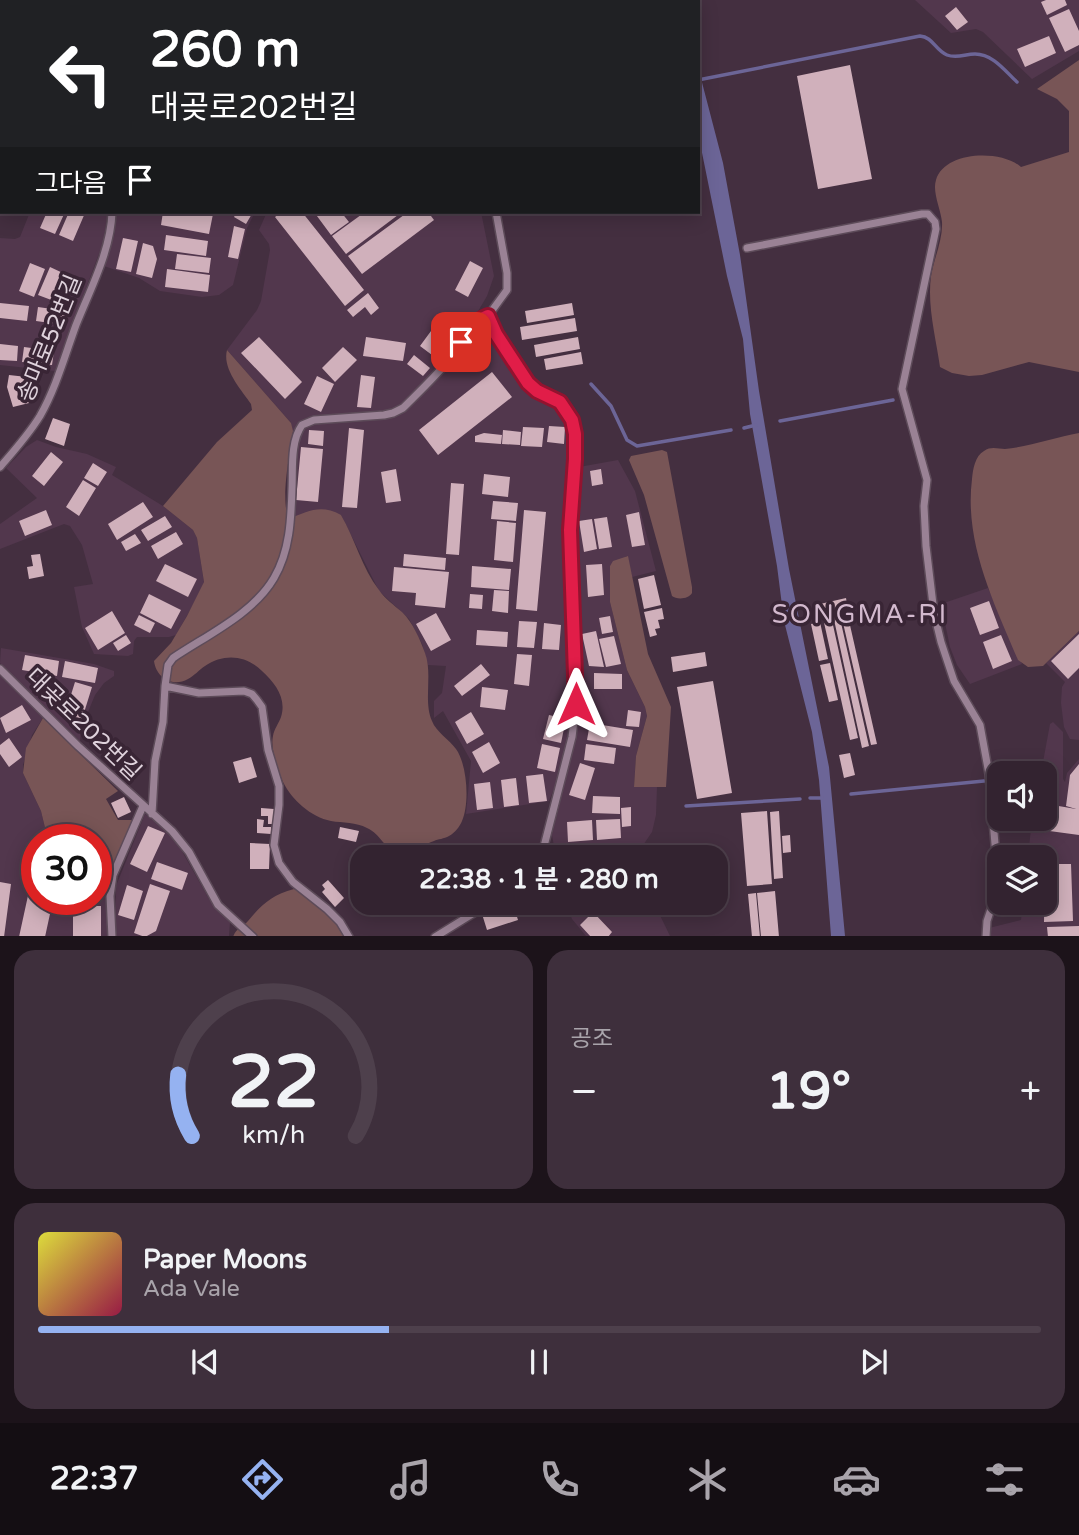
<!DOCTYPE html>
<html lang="ko">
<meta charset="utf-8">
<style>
:root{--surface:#332330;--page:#3e2f3c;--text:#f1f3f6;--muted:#a9a4ab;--line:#4e404c;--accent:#95b2f1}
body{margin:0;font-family:"Varela Round","Noto Sans KR",sans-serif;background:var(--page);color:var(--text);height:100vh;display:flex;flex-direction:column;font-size:26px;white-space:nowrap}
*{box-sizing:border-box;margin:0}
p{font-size:23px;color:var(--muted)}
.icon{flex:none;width:38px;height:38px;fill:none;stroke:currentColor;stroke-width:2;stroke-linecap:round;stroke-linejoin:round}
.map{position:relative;height:936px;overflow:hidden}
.drawer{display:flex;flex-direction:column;gap:14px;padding:14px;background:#1c131a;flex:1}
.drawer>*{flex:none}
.guide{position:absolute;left:0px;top:0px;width:700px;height:214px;box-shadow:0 4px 18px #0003,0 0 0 2px var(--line);background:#202124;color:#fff;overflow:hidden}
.buttons{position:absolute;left:987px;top:761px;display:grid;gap:14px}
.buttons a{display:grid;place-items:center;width:70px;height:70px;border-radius:14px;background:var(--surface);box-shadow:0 4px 18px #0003,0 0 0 2px var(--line);font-size:35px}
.speed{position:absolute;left:21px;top:824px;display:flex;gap:14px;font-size:35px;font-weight:700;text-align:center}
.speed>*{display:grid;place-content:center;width:91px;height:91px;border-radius:50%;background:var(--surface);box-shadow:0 4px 18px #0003,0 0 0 2px var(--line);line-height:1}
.speed .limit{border:10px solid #d22;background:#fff;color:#111}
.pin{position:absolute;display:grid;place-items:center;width:60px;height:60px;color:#fff;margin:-30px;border-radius:14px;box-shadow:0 4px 10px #0006}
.me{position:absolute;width:77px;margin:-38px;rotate:0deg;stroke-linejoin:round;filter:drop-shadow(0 0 5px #0008)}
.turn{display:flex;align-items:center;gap:24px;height:147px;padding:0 35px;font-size:32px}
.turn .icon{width:91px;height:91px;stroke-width:2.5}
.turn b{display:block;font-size:49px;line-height:60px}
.then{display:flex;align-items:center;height:66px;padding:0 35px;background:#0003;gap:14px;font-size:26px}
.big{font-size:52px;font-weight:700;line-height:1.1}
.drawer .widget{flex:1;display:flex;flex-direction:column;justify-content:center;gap:10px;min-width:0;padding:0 24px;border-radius:21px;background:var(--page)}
.drawer .dial{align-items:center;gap:0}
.dial svg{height:182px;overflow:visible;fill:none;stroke:var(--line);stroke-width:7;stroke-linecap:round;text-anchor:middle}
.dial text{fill:var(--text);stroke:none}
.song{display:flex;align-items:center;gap:21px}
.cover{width:84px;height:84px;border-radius:10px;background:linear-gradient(135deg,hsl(60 70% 55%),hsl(340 70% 35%))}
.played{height:7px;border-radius:4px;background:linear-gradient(90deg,var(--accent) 35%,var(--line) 35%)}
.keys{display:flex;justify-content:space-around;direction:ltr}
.heat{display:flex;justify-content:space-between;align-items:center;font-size:38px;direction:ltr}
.drawer .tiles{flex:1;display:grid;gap:14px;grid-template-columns:1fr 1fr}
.widget:last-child{grid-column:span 2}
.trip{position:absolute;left:350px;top:845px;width:378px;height:70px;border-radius:21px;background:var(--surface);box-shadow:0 4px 18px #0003,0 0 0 2px var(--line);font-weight:700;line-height:70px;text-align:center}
.tabs{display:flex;height:112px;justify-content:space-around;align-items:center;background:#140e13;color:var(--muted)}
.tabs .icon{width:49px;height:49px}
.tabs .current{color:var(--accent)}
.tabs b{font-size:32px;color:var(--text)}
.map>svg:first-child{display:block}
</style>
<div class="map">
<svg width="1079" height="937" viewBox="0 0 1079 937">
<rect width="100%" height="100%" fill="#442f40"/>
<!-- built -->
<path fill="#52374d" d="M915,0h164v51l-47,28 -49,-47 -7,-3 -25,4z
M30,212h78l-5,31 -48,128 -55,-6v-127l15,1 5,-2z
M115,212h140l-8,16 -14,57 -14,10 -17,2 -42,-6 -21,-13 -35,-12 11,-33z
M267,212h214l13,64 -7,20 -10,17 47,73 14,13 22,10 9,21 2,17 -6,60v29l8,155 -5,48 -11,42 -8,20 -83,13 5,-53 -28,-50 -9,7v-17l8,-8 4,-27 -18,-1 -6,-21 -13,-25 -30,-28 -38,-76 -52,5 -3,-6 5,-91 -64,-73 30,-40 4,-9 9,-51 -1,-6 -10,-14z
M37,440l19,7 31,7 29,13 -4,8 51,31 30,24 4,8 7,44 -2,7 -26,46 -7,2h-32l-3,4 -1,13 -5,2 -34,-2 -12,-27 -8,-40 19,-3 -11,-39 -12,-19 -6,-2 -64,25v-25l37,-26 -31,-30 20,-21z
M618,460l17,31 21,80 -24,6 -5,-21 -17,10v36l17,68 18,37 2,9 -11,40 -2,31h23l-1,28 -4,17 -17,25h-79l-4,-22 19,-77 10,-53v-42l-8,-138 1,-29 5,-29z
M988,588l34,76 -52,20 -13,-19 -7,-18 -9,-43z
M1079,631v109l-9,-1 -6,-12 -3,-24 1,-16 3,-5 -19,-19z
M1,648l93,16 20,7v5l-10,7 -9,12 -14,34 -1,12 -80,-78z
M0,674l43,44 -11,17 -9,30v8l18,38 7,29h-11v60h59v-28l8,3 4,5v56h-108z
M1053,722l10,10v47l2,3 2,-9 12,-14v177h-89l-1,-8 32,-8 2,-17h22v-45l-17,-1 4,-38h13v-45l-4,-1 9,-49z
M145,814l18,14 16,18 30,53 21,23 -1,14 -114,1 1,-51z
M566,903h88l16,33h-84l-14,-17z"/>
<!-- green -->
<path fill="#785556" d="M1079,60v312l-50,-10 -47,13 -13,1 -17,-3 -12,-6c-4,-29 -13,-61 -9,-91 3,-18 12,-36 11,-54 -1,-12 -10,-30 -6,-42 8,-29 65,-31 85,-13l48,-15v-41l-12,-12 -20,-10z
M227,350l64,73 2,8c-3,21 -13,70 -4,88 19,-8 32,-15 52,-4 14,24 21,53 38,75 6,9 15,15 23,22 11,11 18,27 23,41 8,21 -2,48 7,68 4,11 17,18 24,28 11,15 14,54 6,72 -2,5 -7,12 -13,15 -5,3 -11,3 -15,5 -12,4 -22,14 -34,12 -16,-3 -19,-19 -33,-25 -11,-6 -24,-5 -36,-7 -20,-4 -39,-21 -48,-39 -5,-12 -13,-33 -10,-46 1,-7 6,-13 8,-19 6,-19 -6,-34 -19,-46 -16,-16 -38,-18 -57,-5 -6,4 -11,10 -17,13 -16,9 -32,-2 -34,-18l17,-18 16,-27 17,-34 -7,-44 -4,-8 -30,-24 54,-64 35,-32 -1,-6c-10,-15 -29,-35 -24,-54z
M1079,433v198l-36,35 -15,1 -10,-7c-24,-57 -54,-117 -46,-181 1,-10 3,-23 12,-28 7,-5 14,-2 21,-2 23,-2 51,-12 74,-16z
M662,450l5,2 25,135v6c-3,6 -15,7 -20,3l-28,-101 -15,-35 2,-4z
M628,556l20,98 23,53 -5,80h-32l2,-31 11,-40 -2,-9 -18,-37 -17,-68v-36l3,-5z
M43,718l75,73 -12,8 12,21h14l-24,60 -4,-5 -8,-3v-32h-48l-7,-29 -18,-38 3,-25z
M294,889c20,6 41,29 52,48h-113c3,-9 10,-10 15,-16 14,-17 24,-26 46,-32z"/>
<!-- water -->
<path fill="#6c6597" d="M698,67l25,96 17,92 19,136 30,178 40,198 16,169h-14l-12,-156 -7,-48 -28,-111 -7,-55 -27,-152 -7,-75 -16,-63 -29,-143z"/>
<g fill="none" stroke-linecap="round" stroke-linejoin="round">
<!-- stream -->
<path stroke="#6c6597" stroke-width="3.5" d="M440,2v-2
M698,80l222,-44c13,1 15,14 27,19 10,4 18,-1 28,-1 18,0 30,17 42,28
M591,384l20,22 16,34 10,6 94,-16
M780,421l113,-21
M744,428l12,-3
M851,794l133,-13
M810,798h12
M686,806l114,-7"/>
</g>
<!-- building -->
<path fill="#d0b0bb" d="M1046,0h19l2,5 -20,10 -6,-13z
M956,7l12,15 -11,8 -12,-14z
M1069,9l10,22v14l-14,7 -16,-34z
M1049,36l7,17 -31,14 -8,-18z
M850,65l22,114 -54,10 -21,-113z
M47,212h18l-10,22 -15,-6z
M69,212l16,1 -12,28 -14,-6z
M163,212l50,2 -4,20 -48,-9z
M237,212h16l-7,12 -12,-7z
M281,212h21l62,78 -19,16 -70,-89z
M314,212h27l8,10 -18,13z
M365,212h37l-56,42 -14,-18z
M408,212h20l6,8 -72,54 -14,-18z
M234,226l11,3 -7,30 -10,-2z
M166,235l42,6 -2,15 -42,-6z
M123,238l15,3 -7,31 -15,-3z
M143,243l10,3 4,13 -5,19 -16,-4z
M177,254l34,4 -2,15 -34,-4z
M470,261l13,7 -15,29 -13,-7z
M30,263l15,6 -11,28 -15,-6z
M50,267l15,7 -11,27 -16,-6z
M167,269l43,6 -2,17 -43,-5z
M368,293l11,15 -8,7 -6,-8 -12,10 -6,-7z
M0,303l29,3 -2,15 -27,-3z
M572,303l2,12 -47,8 -2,-12z
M38,307l28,4 -1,14 -29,-4z
M442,316l12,8 -22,31 -12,-9z
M575,318l2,13 -55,9 -2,-13z
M259,337l43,45 -17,17 -44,-46z
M366,337l40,6 -3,18 -40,-5z
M578,337l2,12 -44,8 -2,-12z
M0,344l18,2 -1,15 -17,-1z
M24,347l30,4 -2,14 -30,-3z
M343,347l14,13 -22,22 -13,-14z
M581,352l2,12 -37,6 -2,-11z
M414,355l16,13 -7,8 -16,-12z
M492,372l20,25 -74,58 -19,-25z
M9,375l18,2 -1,12 3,14 -16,4 -6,-20z
M361,375l14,2 -4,31 -14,-1z
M317,376l17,8 -13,28 -17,-8z
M53,418l17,6 -6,22 -19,-7z
M549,426l16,1 -1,17 -17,-2z
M523,427l21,1 -2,19 -21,-1z
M349,428l15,2 -7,78 -15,-1z
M309,430l15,1 -1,15 -15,-2z
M503,430l18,2 -1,13 -18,-1z
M484,433l18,2 -1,9 -26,-2v-6z
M301,447l22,2 -5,53 -22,-2z
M51,452l12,10 -19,24 -12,-10z
M93,463l14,9 -9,14 -14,-8z
M396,469l5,32 -15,2 -5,-31z
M601,469l2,15 -11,2 -2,-15z
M484,474l26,3 -2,20 -26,-3z
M83,480l13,8 -17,28 -13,-9z
M451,483l13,1 -5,71 -13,-1z
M493,501l25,2 -2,18 -25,-2z
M143,502l10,15 -36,23 -9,-16z
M46,510l6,15 -27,11 -6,-15z
M524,510l22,2 -9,99 -21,-2z
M639,512l6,33 -13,2 -6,-32z
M165,516l7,11 -24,14 -7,-11z
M607,517l5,30 -13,2 -5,-30z
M592,519l5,30 -13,3 -5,-31z
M497,521l19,2 -3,39 -19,-2z
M176,532l7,12 -25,15 -7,-13z
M135,534l6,9 -15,8 -5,-9z
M40,554l4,22 -15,3 -2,-12 6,-1 -2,-11z
M404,554l42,4 -1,12 -42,-4z
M165,564l32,15 -9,18 -32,-16z
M602,564l2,31 -16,2 -2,-32z
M472,566l39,3 -2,21 -38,-3z
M394,567l55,5 -4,36 -30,-3 1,-12 -24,-2z
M654,575l7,30 -17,4 -6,-30z
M494,590l15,1 -1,22 -16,-2z
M149,594l32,16 -10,19 -31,-16z
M470,594l13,1 -1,14 -13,-1z
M846,598l2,12 -26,6 -2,-12z
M989,601l10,27 -19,7 -10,-27z
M662,608l2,11 -6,1 2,8 -5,1 2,6 -7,2 -6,-25z
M112,611l13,22 -27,17 -13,-22z
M847,612l30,132 -6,1 -30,-131z
M436,613l15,27 -20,11 -15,-27z
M839,614l30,132 -7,2 -29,-133z
M139,615l16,8 -5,10 -16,-8z
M610,616l3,16 -11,2 -3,-16z
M831,616l27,122 -8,2 -27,-122z
M519,621l18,1 -3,26 -17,-1z
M820,622l8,37 -9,2 -8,-37z
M544,623l17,2 -2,25 -17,-1z
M477,630l31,2 -1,15 -31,-2z
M596,631l8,36 -15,-1 -7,-32z
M1079,634v34l-11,11 -17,-18z
M126,635l5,8 -13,8 -5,-8z
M1001,635l11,26 -19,8 -10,-27z
M614,636l7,28 -15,3 -7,-28z
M705,652l2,14 -34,6 -2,-15z
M517,654l15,1 -3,31 -15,-2z
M25,655l34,6 -2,15 -35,-6z
M65,661l33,7 -3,15 -33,-6z
M830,663l8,37 -9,2 -9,-37z
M481,664l9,11 -28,21 -8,-10z
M594,673l28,1v15h-28z
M713,681l19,112 -35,6 -20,-112z
M75,682l17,5 -10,32 -17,-5z
M482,687l26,3 -3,20 -25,-3z
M22,705l9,15 -25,13 -6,-15z
M628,710l13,2 -2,15 -13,-1z
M471,712l13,22 -17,10 -12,-22z
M549,715l17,4 -5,24 -18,-4z
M590,723l43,7 -3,17 -43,-7z
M9,738l13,19 -13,10 -9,-13v-9z
M489,742l11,21 -17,10 -11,-21z
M542,744l18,4 -5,24 -18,-4z
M586,744l30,4 -2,16 -30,-4z
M850,753l5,22 -11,3 -5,-23z
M251,757l6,20 -18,6 -6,-21z
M580,763l15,5 -10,32 -16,-5z
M1079,764v71l-37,-5 5,-26 29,5 -10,-3 4,-31z
M543,774l4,27 -18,2 -3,-27z
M516,778l3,27 -15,2 -3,-27z
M490,782l3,26 -16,2 -3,-26z
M593,796l27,1v17l-28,-1z
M124,797l7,15 -13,6 -7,-15z
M631,807v19l-9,1 -1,-19z
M261,808l13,1 -1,15h-5v-8h-7z
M767,811l5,73 -25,2 -6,-73z
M779,811l4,67 -9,1 -4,-67z
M257,819l7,1 -1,7h8v7l-14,-1z
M620,819l1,19 -24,2 -1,-20z
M592,820l1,20 -25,2 -1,-20z
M148,826l17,7 -18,39 -17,-8z
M340,827l19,4 -3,11 -18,-4z
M790,835l1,17 -8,1 -1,-17z
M250,843l20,1 -1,25h-19z
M157,862l31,11 -6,17 -31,-11z
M1045,864h26l2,57 -29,1z
M328,880l16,18 -9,9 -13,-15 3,-3 -3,-4z
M0,882l11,2 -7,53h-4z
M150,884l20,7 -14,40 -11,6 -11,-4z
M127,885l16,6 -9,29 -16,-5z
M29,891l8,2v7h16l-8,37h-26z
M775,891l4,46h-18l-4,-44z
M756,893l4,44h-8l-4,-43z
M570,903h18l3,8 -17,5z
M513,904l5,16 -31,10 -5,-16z
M73,906h28v31h-28z
M593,912l19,20 -4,5h-17l-11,-12z
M1079,926v11h-31l-1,-10z"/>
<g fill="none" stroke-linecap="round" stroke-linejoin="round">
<!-- street casing -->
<g stroke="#5d4b59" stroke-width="10">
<path id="street" d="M184,2l1,-2
M427,2v-2
M496,212l11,61v17l-19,26c10,23 24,52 42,69 6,6 12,7 19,10 17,7 22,23 26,39l-5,96 6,174 -4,33 -31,121
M747,248l175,-34h6l7,8 1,7 -34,160 25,91 -3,26 2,40 8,67 7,29 13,39 26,44 9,49 9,105 -3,18 -8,24 -1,16
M0,467c14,-16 29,-33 40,-51 16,-28 25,-61 36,-91 14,-35 35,-75 36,-113
M0,669l78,77 94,85 17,21 29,53 35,32
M165,686l3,-21 5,-7c34,-23 80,-44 101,-80 16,-27 17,-59 18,-89 1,-20 -2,-47 10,-64l12,-5 70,-5 9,-2 10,-5c16,-16 32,-31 46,-48 16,-19 14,-33 39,-44
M152,814l3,-53 8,-39 2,-36 34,7 45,-2 8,3 5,6 5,7 6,43 11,36v19l-5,40 5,18 14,19 34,27 13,13 9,15
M112,937l-2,-41 3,-21 30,-69
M435,937l55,-34"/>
</g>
<!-- street -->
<use href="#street" stroke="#9a8295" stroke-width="7"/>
</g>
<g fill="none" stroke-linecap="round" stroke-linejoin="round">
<!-- route casing -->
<g stroke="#92132f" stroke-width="18">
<path id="route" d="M461,342c6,-14 13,-20 27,-26l8,18 32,49 9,8 23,11 12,18 3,14v25l-5,71 6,174"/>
</g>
<!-- route -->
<use href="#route" stroke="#e11d48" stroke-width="12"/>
</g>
<g text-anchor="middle" stroke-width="7" stroke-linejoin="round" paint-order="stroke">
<!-- street labels -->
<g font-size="23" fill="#dfd2dc" stroke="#392535">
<text transform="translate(49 338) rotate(-68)" y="8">송마로52번길</text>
<text transform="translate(84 724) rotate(44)" y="8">대곶로202번길</text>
</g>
<!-- quarter labels -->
<g font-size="26" letter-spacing="2" fill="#d3b9ce" stroke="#392535">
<text x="860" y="623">SONGMA-RI</text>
</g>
</g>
</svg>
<div class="buttons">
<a><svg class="icon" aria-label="sound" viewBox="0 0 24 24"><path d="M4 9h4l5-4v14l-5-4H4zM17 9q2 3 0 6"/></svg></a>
<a><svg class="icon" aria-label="layers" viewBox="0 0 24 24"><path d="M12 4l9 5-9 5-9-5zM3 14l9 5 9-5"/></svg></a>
</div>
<div class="speed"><div class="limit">30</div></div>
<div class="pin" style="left:461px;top:342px;background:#d93025"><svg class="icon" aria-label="arrive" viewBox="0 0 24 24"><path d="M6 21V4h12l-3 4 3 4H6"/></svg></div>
<svg class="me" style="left:576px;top:704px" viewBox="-20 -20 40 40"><path d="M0-17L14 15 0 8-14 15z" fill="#e11d48" stroke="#fff" stroke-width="4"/></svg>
<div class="trip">22:38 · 1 분 · 280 m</div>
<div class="guide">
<div class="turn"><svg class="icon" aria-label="left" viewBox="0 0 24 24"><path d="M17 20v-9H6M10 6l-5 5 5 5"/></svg><div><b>260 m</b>대곶로202번길</div></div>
<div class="then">그다음<svg class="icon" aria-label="arrive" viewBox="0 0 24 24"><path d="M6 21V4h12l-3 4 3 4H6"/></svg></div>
</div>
</div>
<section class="drawer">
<div class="tiles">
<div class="widget dial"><svg viewBox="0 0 100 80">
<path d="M14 69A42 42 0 1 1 86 69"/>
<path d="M14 69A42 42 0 0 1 8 42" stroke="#95b2f1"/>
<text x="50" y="56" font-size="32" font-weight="700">22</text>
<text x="50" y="72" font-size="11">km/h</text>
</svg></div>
<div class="widget"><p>공조</p>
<div class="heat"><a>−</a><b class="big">19°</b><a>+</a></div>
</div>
<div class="widget">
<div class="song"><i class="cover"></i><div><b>Paper Moons</b><p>Ada Vale</p></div></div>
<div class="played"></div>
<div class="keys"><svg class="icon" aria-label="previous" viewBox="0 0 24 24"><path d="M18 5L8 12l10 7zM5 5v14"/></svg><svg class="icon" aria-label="pause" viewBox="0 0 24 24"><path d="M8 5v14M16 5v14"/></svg><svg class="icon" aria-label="next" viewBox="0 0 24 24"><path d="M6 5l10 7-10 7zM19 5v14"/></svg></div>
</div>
</div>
</section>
<nav class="tabs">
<b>22:37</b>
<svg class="icon current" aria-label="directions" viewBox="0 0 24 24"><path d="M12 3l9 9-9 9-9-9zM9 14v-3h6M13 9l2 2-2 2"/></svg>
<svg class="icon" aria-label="music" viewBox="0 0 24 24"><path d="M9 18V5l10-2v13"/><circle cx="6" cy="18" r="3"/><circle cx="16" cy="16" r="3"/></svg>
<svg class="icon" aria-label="phone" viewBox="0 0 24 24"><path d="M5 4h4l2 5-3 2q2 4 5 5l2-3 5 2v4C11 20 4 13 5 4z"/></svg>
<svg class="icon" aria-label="climate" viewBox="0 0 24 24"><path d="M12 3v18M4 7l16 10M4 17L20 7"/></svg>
<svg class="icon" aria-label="car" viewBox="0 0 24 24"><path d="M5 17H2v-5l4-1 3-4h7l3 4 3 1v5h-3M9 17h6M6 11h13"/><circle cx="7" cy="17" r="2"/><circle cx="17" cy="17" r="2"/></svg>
<svg class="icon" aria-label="filters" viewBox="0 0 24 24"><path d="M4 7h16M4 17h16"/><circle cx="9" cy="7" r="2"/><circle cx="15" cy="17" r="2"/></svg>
</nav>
